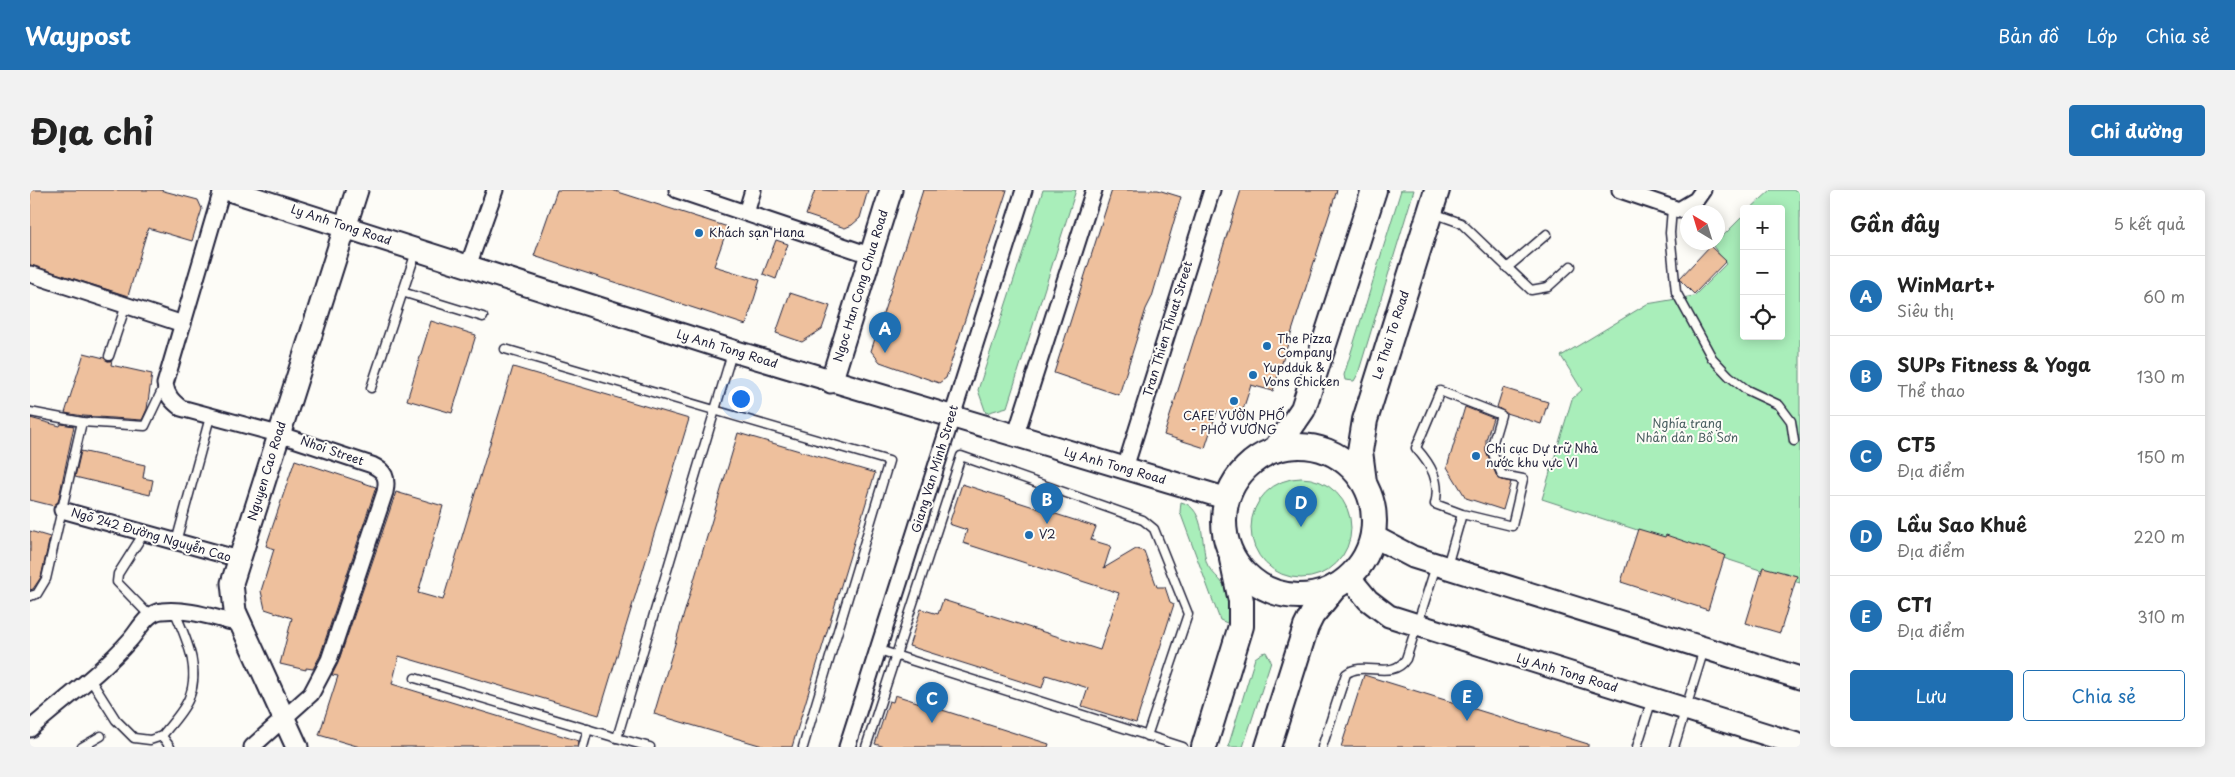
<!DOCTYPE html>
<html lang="vi">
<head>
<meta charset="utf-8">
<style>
	body { margin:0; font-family:"Playpen Sans",sans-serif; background:#f2f2f2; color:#222 }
	.controls { position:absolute; right:15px; top:15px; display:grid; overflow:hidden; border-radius:5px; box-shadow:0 2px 12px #0003 }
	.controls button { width:45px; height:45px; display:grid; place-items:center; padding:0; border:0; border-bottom:1px solid #e0e0e0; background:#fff; color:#222; font:25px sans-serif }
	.compass { position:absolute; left:1650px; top:15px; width:45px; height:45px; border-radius:50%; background:#fff; box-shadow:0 2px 12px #0003; rotate:322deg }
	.you { position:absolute; left:710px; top:208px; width:18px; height:18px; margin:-12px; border:4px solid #fff; border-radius:50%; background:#1a73e8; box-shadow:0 0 0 8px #1a73e833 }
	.badge { display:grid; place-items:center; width:32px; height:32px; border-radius:50%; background:#1f6fb2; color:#fff; font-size:16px; font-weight:700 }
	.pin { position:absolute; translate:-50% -41px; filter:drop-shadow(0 1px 2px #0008) }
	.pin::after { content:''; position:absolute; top:26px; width:18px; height:15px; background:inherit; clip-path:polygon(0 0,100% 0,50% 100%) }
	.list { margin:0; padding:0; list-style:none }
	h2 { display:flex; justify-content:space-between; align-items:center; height:65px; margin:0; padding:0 20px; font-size:21px }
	h2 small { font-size:16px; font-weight:400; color:#767676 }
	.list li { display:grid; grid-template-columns:32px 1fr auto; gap:15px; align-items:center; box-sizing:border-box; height:80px; padding:0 20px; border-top:1px solid #e0e0e0 }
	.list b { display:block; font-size:19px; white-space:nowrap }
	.list p { margin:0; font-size:16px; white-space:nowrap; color:#767676 }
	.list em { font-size:16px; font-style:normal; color:#767676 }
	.actions { display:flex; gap:10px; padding:15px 20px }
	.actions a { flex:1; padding:11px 0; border:1px solid #1f6fb2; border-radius:5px; text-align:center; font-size:18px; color:#1f6fb2 }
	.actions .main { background:#1f6fb2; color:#fff }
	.icon { flex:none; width:28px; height:28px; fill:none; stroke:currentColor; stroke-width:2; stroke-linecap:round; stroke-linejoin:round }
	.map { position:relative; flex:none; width:1770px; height:557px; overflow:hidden; border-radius:5px }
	header { display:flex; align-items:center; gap:30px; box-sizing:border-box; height:70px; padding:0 25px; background:#1f6fb2; color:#fff }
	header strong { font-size:24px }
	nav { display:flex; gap:28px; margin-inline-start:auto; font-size:18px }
	.intro { display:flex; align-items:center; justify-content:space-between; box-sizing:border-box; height:120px; padding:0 30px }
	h1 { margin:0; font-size:35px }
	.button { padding:12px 22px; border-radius:5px; background:#1f6fb2; color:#fff; font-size:18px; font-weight:700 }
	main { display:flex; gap:30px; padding:0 30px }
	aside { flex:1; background:#fff; border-radius:5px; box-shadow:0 2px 12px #0003 }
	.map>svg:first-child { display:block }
	.green { fill:#a9eeba; stroke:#66887a }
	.building { fill:#eec09d; stroke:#22223b }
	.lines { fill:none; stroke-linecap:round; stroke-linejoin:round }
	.lane-casing { stroke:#22223b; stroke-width:11 }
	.street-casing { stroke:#22223b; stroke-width:19 }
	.secondary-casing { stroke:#22223b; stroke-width:25 }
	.primary-casing { stroke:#22223b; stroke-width:28 }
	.lane { stroke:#fdfcf7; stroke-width:8 }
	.street { stroke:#fdfcf7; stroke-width:15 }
	.secondary { stroke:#fdfcf7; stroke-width:21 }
	.primary { stroke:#fdfcf7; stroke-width:24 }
	.poi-dot { fill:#1f6fb2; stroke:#fdfcf7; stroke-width:2 }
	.labels { text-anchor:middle; stroke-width:4; stroke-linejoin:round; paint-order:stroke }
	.street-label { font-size:12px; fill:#22223b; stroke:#fdfcf7 }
	.poi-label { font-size:12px; fill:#22223b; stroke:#fdfcf7; text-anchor:start }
	.park-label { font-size:12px; fill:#4a5f61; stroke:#fdfcf7 }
</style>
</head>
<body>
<header>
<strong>Waypost</strong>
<nav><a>Bản đồ</a><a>Lớp</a><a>Chia sẻ</a></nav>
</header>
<div class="intro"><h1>Địa chỉ</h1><a class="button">Chỉ đường</a></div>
<main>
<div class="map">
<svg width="1770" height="557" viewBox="0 0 1770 557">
	<rect width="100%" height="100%" fill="#fdfcf7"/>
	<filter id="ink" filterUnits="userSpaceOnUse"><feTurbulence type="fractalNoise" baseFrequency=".02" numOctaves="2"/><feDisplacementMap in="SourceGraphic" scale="10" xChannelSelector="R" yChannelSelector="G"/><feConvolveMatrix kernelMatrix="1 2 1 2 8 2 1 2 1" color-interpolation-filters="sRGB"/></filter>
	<g filter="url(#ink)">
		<g class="green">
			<path d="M1013,0H1046L977,217L956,223L948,200Z"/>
			<path d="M1371,0H1384L1328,184L1324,191L1315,190L1314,185Z"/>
			<path d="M1741,0H1770V393L1512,309L1542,209L1552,200L1531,166L1617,114L1664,106L1696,74L1683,56L1714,25V146H1751V19H1720Z"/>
			<circle cx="1271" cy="338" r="50"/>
			<path d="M1151,312C1178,318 1170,361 1178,376C1182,383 1189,388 1193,394C1200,404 1206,424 1197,433L1190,430L1150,322Z"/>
			<path d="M1236,462L1241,471L1213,557H1198L1225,468L1232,463Z"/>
		</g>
		<g class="building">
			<path d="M0,0H130L168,10L172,19L162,51L118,38L98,106L0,75Z"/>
			<path d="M527,0H582L698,37L684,76L730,90L716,135L504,66Z"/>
			<path d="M785,0H838L830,28L822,35L815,38L776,25Z"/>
			<path d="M893,0H977L916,188L909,193L850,172L841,161Z"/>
			<path d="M1082,0H1128L1151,7L1122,107L1116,119L1089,205L1024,183Z"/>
			<path d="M1211,0H1307L1243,201L1221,195L1210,229L1187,221L1175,258L1134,245Z"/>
			<path d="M746,50L758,54L746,89L733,84Z"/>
			<path d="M1680,56L1696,71L1664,104L1651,91L1650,88Z"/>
			<path d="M760,103L800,116L792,139L772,152L746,143Z"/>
			<path d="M401,131L446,145L422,223L377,210Z"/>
			<path d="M54,163L74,168L78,171L82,170L81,175L122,184L117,219L112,230L53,226L35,223Z"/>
			<path d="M483,177L659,229L569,525L369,466L362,494L549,551L548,557H330L289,545L308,486L302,485L308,473L366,302L413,316L388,403L413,410Z"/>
			<path d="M1473,198L1518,212L1511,234L1476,223L1467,217Z"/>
			<path d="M1435,217L1463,228L1456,250V261L1468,289L1481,292L1473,320L1436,308L1417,277Z"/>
			<path d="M0,228L30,236L31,234L44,236L28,312L24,316L0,310Z"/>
			<path d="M708,243L845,283L762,557H736L624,524Z"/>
			<path d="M51,261L115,275L113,288L123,290L120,305L45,287Z"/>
			<path d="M265,270L346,297L290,466L283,479L276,478V480L250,474L262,428L235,419L231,401L244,359L236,356Z"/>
			<path d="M932,294L1066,337L1061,350L1081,356L1074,378L1106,359L1114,361L1127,397H1135L1140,412L1144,414L1106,533L1052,516L1058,498L1016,485L1012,498L879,456L891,419L908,424L913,410L1070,460L1089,403L933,353L937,340L919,334Z"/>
			<path d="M1608,339L1635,347L1636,345L1695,365L1678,420L1591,392Z"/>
			<path d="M0,341L20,347L11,387L3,399L0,400Z"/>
			<path d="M1733,377L1767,386L1750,443L1716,433Z"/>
			<path d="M1334,485L1558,554V557H1311Z"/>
			<path d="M865,505L1019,554L1018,557H855L845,554L859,511L863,512Z"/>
		</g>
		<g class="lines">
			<defs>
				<g id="lane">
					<path d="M1642,19L1640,43L1646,102L1682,168L1699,186L1717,200L1749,215L1761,231L1764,251"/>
					<path d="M1403,23L1431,33L1501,100L1518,97L1541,76"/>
					<path d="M1477,78L1517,44"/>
					<path d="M372,102L453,127"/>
					<path d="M475,159L859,271L773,557"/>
					<path d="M79,166L96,115"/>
					<path d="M341,198L386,62"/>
					<path d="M0,222L52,232L115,236L134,196"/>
					<path d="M114,343L88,384L87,392L120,426"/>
					<path d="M146,352L180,227"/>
					<path d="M1417,376L1432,324L1482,336L1493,289L1472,285L1461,259L1471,225L1410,201L1386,258C1401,275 1411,291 1405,314L1432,324"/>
					<path d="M0,406L7,404L16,389L52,232"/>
					<path d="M849,460L1153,557"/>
					<path d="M385,488L587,548L702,163"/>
					<path d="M60,489L86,530L104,548L120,550L132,546"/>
					<path d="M587,548L620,557"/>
					<path d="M52,557L71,546"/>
					<path d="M140,557L132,546C141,534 154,521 159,508C171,478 156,449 145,422"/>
					<path d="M553,557L558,539"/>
					<path d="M836,557L931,266L1113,330L1124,339L1158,424L1117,546"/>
					<path d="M1292,557L1316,484C1333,470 1362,491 1376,469L1406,376"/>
					<path d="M1607,557L1622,509"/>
					<path d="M1644,557L1674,459"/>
				</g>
				<g id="street">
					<path d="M192,0L135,194C137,206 142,211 151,218L248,244L342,275C355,281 358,288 355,302L299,470L281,504L222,557"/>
					<path d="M647,0L840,65"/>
					<path d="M1590,0L1649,20L1666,10L1673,0"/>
					<path d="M716,23L723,0"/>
					<path d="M438,76L465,0"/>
					<path d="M0,84L153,134"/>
					<path d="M985,247L1064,0"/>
					<path d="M1095,278L1182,0"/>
					<path d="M32,320L209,369"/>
					<path d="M0,539C33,510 70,484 100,450C109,440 117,422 132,421C158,418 187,429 211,434"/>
					<path d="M817,557L994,0"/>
				</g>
				<g id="secondary">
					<path d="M199,0L703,161L1198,309"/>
					<path d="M801,192L861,0"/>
					<path d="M1343,346L1383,367L1770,488"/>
					<path d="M1319,387L1338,410L1359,426L1770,555"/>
					<path d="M267,557L205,421L202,393L327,0"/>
				</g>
				<g id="primary">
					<circle cx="1269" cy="331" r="75"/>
					<path d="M1245,260L1273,219L1344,0"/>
					<path d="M1334,292L1330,261L1335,230L1407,0"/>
					<path d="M1174,557L1211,436V411L1202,369"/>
					<path d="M1238,557L1276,437L1282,425L1305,397"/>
				</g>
			</defs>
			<use href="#lane" class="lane-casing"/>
			<use href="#street" class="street-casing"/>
			<use href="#secondary" class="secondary-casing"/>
			<use href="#primary" class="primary-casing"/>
			<use href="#lane" class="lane"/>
			<use href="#street" class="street"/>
			<use href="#secondary" class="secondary"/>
			<use href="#primary" class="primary"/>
		</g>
	</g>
	<g class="poi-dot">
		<circle cx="669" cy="43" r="5"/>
		<circle cx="1237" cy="156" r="5"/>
		<circle cx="1223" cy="185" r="5"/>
		<circle cx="1204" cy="211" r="5"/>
		<circle cx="1446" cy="266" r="5"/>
		<circle cx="999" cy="345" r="5"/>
	</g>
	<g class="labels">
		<g class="street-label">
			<text transform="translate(311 35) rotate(18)" y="4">Ly Anh Tong Road</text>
			<text transform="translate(831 96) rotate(-73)" y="4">Ngoc Han Cong Chua Road</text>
			<text transform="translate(1138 139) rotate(-73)" y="4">Tran Thien Thuat Street</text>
			<text transform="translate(1361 145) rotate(-72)" y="4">Le Thai To Road</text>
			<text transform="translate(697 159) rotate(17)" y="4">Ly Anh Tong Road</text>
			<text transform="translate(302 261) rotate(19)" y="4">Nhoi Street</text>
			<text transform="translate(1085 276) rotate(16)" y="4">Ly Anh Tong Road</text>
			<text transform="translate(905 279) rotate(-73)" y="4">Giang Van Minh Street</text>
			<text transform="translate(237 281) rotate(-73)" y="4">Nguyen Cao Road</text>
			<text transform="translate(121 345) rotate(16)" y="4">Ngõ 242 Đường Nguyễn Cao</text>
			<text transform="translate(1537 483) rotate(17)" y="4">Ly Anh Tong Road</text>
		</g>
		<g class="poi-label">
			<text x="679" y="47">Khách sạn Hana</text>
			<text x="1247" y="153">The Pizza<tspan x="1247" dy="14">Company</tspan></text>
			<text x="1233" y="182">Yupdduk &amp;<tspan x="1233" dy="14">Vons Chicken</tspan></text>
			<text x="1204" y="230" text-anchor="middle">CAFE VƯỜN PHỐ<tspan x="1204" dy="14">- PHỞ VƯƠNG</tspan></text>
			<text x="1456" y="263">Chi cục Dự trữ Nhà<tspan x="1456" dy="14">nước khu vực VI</tspan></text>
			<text x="1009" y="349">V2</text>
		</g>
		<g class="park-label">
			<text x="1657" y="238">Nghĩa trang<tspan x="1657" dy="14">Nhân dân Bồ Sơn</tspan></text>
		</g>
	</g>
</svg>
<div class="controls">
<button>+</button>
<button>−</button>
<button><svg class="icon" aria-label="locate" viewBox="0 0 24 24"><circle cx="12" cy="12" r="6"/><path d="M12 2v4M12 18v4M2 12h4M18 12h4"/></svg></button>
</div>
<svg class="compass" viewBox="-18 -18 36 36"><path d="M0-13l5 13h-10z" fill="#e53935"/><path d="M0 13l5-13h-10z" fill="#767676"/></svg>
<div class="you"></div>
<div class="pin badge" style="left:855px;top:163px">A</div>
<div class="pin badge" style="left:1017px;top:334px">B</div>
<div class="pin badge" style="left:902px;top:533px">C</div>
<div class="pin badge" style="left:1271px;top:337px">D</div>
<div class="pin badge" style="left:1437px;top:531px">E</div>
</div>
<aside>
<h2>Gần đây<small>5 kết quả</small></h2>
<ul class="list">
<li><span class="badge">A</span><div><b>WinMart+</b><p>Siêu thị</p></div><em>60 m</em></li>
<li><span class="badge">B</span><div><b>SUPs Fitness &amp; Yoga</b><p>Thể thao</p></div><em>130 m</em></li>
<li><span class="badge">C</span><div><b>CT5</b><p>Địa điểm</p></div><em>150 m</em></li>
<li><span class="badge">D</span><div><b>Lầu Sao Khuê</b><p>Địa điểm</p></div><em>220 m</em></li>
<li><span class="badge">E</span><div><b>CT1</b><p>Địa điểm</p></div><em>310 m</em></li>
</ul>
<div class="actions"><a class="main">Lưu</a><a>Chia sẻ</a></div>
</aside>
</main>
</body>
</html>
